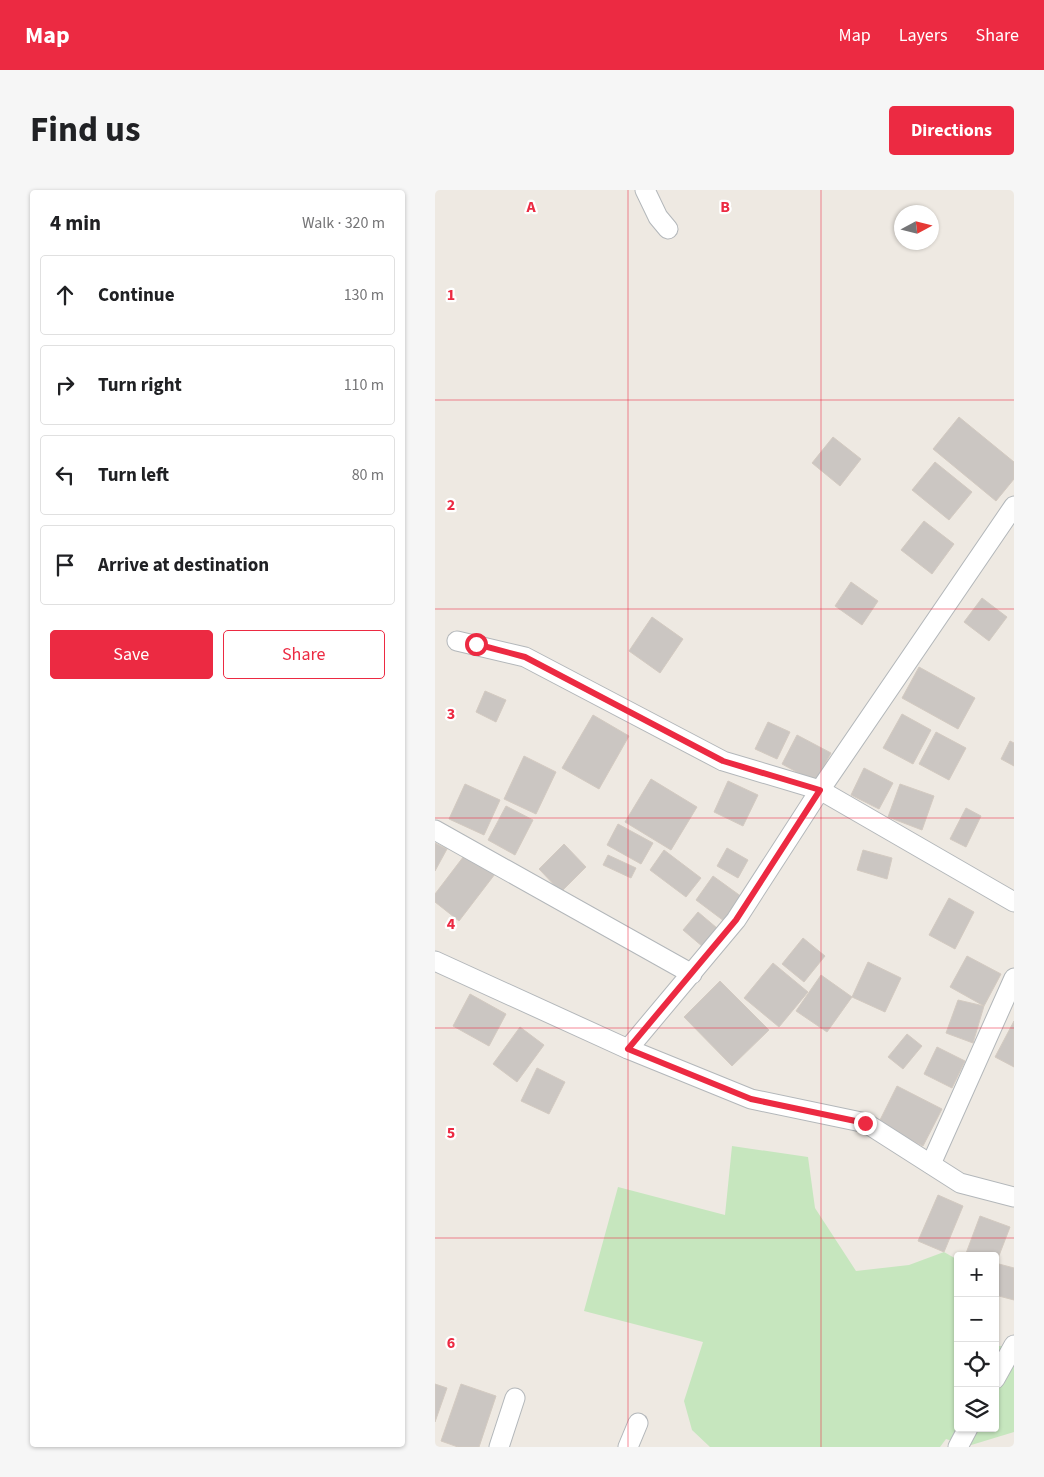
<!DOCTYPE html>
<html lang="en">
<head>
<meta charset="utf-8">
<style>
	body { margin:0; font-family:"Source Sans 3",sans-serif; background:#f6f6f6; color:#202124 }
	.controls { position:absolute; right:15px; bottom:15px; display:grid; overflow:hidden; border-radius:5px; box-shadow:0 1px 4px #0004 }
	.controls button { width:45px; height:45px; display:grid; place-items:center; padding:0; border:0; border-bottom:1px solid #e0e0e0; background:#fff; color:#202124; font:25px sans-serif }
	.compass { position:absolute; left:459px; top:15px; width:45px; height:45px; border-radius:50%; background:#fff; box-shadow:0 1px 4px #0004; rotate:83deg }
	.stop { position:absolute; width:15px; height:15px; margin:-11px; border:4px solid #ec2a42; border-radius:50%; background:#fff }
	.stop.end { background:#ec2a42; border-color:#fff; box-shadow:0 1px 5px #0008 }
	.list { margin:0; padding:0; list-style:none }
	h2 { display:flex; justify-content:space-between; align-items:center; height:65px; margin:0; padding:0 20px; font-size:21px }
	h2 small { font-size:16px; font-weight:400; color:#757577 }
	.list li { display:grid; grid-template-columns:32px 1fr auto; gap:15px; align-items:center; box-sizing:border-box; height:80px; margin:0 10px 10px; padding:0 10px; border:1px solid #e0e0e0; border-radius:5px }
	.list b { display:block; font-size:19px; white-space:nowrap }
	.list em { font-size:16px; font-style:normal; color:#757577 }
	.actions { display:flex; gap:10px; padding:15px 20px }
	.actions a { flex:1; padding:11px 0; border:1px solid #ec2a42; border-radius:5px; text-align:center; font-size:18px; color:#ec2a42 }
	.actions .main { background:#ec2a42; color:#fff }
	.icon { flex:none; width:28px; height:28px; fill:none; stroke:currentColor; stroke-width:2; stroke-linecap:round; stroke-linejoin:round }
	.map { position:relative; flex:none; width:579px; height:1257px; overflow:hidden; border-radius:5px }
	header { display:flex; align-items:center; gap:30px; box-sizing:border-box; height:70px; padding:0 25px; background:#ec2a42; color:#fff }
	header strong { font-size:24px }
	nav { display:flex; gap:28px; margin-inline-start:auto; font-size:18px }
	.intro { display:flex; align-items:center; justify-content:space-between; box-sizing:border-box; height:120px; padding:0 30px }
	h1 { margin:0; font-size:35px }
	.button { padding:12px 22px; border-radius:5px; background:#ec2a42; color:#fff; font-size:18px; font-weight:700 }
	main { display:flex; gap:30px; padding:0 30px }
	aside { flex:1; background:#fff; border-radius:5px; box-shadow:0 1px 4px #0004 }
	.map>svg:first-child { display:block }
	.green { fill:#c6e6be }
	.building { fill:#cbc6c2; stroke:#d3cac1 }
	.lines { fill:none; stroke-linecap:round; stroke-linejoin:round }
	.minor-casing { stroke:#b3b7ba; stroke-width:21 }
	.minor { stroke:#fff; stroke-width:19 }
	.route { stroke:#ec2a42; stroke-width:6 }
	.grid { fill:none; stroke:#ec2a42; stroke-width:1; stroke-opacity:0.55 }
	.grid-label { font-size:16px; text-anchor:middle; font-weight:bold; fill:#ec2a42; stroke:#fff; stroke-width:4.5; stroke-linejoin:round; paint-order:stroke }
</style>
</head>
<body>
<header>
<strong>Map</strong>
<nav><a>Map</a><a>Layers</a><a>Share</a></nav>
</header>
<div class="intro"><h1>Find us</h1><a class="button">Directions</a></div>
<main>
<aside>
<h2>4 min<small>Walk · 320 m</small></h2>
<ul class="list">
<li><svg class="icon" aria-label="ahead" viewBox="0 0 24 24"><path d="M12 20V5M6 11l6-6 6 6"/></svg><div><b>Continue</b></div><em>130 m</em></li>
<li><svg class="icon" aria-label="right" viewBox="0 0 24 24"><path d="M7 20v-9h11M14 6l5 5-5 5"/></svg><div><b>Turn right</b></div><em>110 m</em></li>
<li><svg class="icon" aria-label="left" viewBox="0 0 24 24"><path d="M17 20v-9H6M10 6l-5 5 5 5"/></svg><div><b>Turn left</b></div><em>80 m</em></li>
<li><svg class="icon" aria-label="arrive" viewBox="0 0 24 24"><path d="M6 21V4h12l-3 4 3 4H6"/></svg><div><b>Arrive at destination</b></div></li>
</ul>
<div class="actions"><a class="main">Save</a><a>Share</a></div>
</aside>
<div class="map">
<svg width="579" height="1257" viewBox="0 0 579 1257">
	<rect width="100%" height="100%" fill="#eee9e2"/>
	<path class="green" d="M297,956L373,967L380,1018L421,1081L474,1075L509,1062L523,1070V1238H560V1156H572L579,1145V1242L533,1256L511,1249L505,1257H275L257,1240L249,1211L268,1152L149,1121L183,997L290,1025Z"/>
	<g class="building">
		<path d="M524,227L579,272V289L561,311L498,259Z"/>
		<path d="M398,247L426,269L405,296L377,273Z"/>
		<path d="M500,272L537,302L514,330L477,300Z"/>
		<path d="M489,331L519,354L497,384L466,360Z"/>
		<path d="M416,392L443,411L427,435L400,416Z"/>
		<path d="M547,408L572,427L554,451L529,432Z"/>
		<path d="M217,427L248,449L225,483L194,461Z"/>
		<path d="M484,477L540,508L523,539L467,508Z"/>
		<path d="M50,501L71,510L61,532L41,522Z"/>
		<path d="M467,524L496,540L478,574L448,558Z"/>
		<path d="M158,525L194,546L164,599L127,578Z"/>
		<path d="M333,532L355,542L342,569L320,559Z"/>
		<path d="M501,542L531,558L514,590L484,574Z"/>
		<path d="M362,545L396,563L380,592L347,574Z"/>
		<path d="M575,551L579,553V576L566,569Z"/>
		<path d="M89,566L121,582L101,624L69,609Z"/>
		<path d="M429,578L458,593L444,619L416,605Z"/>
		<path d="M216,589L262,617L236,660L190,632Z"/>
		<path d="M293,591L323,605L308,636L279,622Z"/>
		<path d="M30,594L65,610L49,645L14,629Z"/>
		<path d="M465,594L499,606L487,640L453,627Z"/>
		<path d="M71,616L98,630L80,665L53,650Z"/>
		<path d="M531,618L546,626L531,657L515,649Z"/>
		<path d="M183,634L218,653L206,674L172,655Z"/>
		<path d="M0,653L12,659L0,681Z"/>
		<path d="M129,654L151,677L126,702L104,679Z"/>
		<path d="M292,658L313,670L303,688L282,676Z"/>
		<path d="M229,660L266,688L251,707L215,680Z"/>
		<path d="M428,660L457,668L452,689L422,680Z"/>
		<path d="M32,662L60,684L24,731L0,712V704Z"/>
		<path d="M173,665L201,678L196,688L168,675Z"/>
		<path d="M278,686L307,707L289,731L261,710Z"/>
		<path d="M514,708L539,722L520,759L494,745Z"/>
		<path d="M263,722L289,744L274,762L248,740Z"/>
		<path d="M368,748L390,766L369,792L347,774Z"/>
		<path d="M532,766L566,784L549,816L515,797Z"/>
		<path d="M433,772L466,788L450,822L417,807Z"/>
		<path d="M338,773L373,802L344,837L309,808Z"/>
		<path d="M386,785L417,807L392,842L361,821Z"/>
		<path d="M285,791L334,840L297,876L249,827Z"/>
		<path d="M35,804L71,824L54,856L18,836Z"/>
		<path d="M523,810L549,816L538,853L511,843Z"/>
		<path d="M579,831V877L560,867Z"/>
		<path d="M85,837L109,855L82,892L58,874Z"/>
		<path d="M472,844L487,856L468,879L453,867Z"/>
		<path d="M502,857L530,871L517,898L489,884Z"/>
		<path d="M102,878L130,892L114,924L86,911Z"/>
		<path d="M462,896L507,919L488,956L443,934Z"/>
		<path d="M503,1005L528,1016L509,1062L483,1051Z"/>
		<path d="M545,1026L575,1037L560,1076V1066H530Z"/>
		<path d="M564,1074L579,1078V1110L560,1105Z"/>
		<path d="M0,1194L12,1198L0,1232Z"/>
		<path d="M26,1194L61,1206L44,1257H23L6,1251Z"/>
	</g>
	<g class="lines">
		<defs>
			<g id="minor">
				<path d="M210,0L223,27L233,39"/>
				<path d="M22,451L90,467L288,571L385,600L579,712"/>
				<path d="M0,640L257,784"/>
				<path d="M0,771L193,859L316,909L431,933L525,993L579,1007"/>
				<path d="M193,859L301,730L385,600L579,316"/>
				<path d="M496,974L579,788"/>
				<path d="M560,1189L579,1155"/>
				<path d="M64,1257L80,1208"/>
				<path d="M193,1257L203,1233"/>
				<path d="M523,1257L533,1238"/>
			</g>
		</defs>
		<use href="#minor" class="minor-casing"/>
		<use href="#minor" class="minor"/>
	</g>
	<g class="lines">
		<path class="route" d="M41,454L90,467L288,571L385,600L301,730L193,859L316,909L430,933"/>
	</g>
	<path class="grid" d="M193,0V1257M386,0V1257M0,210H579M0,419H579M0,628H579M0,838H579M0,1048H579"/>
	<g class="grid-label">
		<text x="96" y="22">A</text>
		<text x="290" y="22">B</text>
		<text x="16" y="110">1</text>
		<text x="16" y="320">2</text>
		<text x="16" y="529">3</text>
		<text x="16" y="739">4</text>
		<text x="16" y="948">5</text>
		<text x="16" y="1158">6</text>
	</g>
</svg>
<div class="controls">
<button>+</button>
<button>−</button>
<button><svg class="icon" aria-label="locate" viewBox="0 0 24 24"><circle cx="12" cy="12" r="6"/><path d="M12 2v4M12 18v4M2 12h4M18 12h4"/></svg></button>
<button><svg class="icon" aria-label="layers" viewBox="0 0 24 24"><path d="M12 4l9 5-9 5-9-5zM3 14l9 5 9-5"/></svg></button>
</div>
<svg class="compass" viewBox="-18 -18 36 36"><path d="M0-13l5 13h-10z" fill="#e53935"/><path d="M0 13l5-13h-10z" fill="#757577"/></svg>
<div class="stop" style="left:41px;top:454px"></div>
<div class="stop end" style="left:430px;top:933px"></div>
</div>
</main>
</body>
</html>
